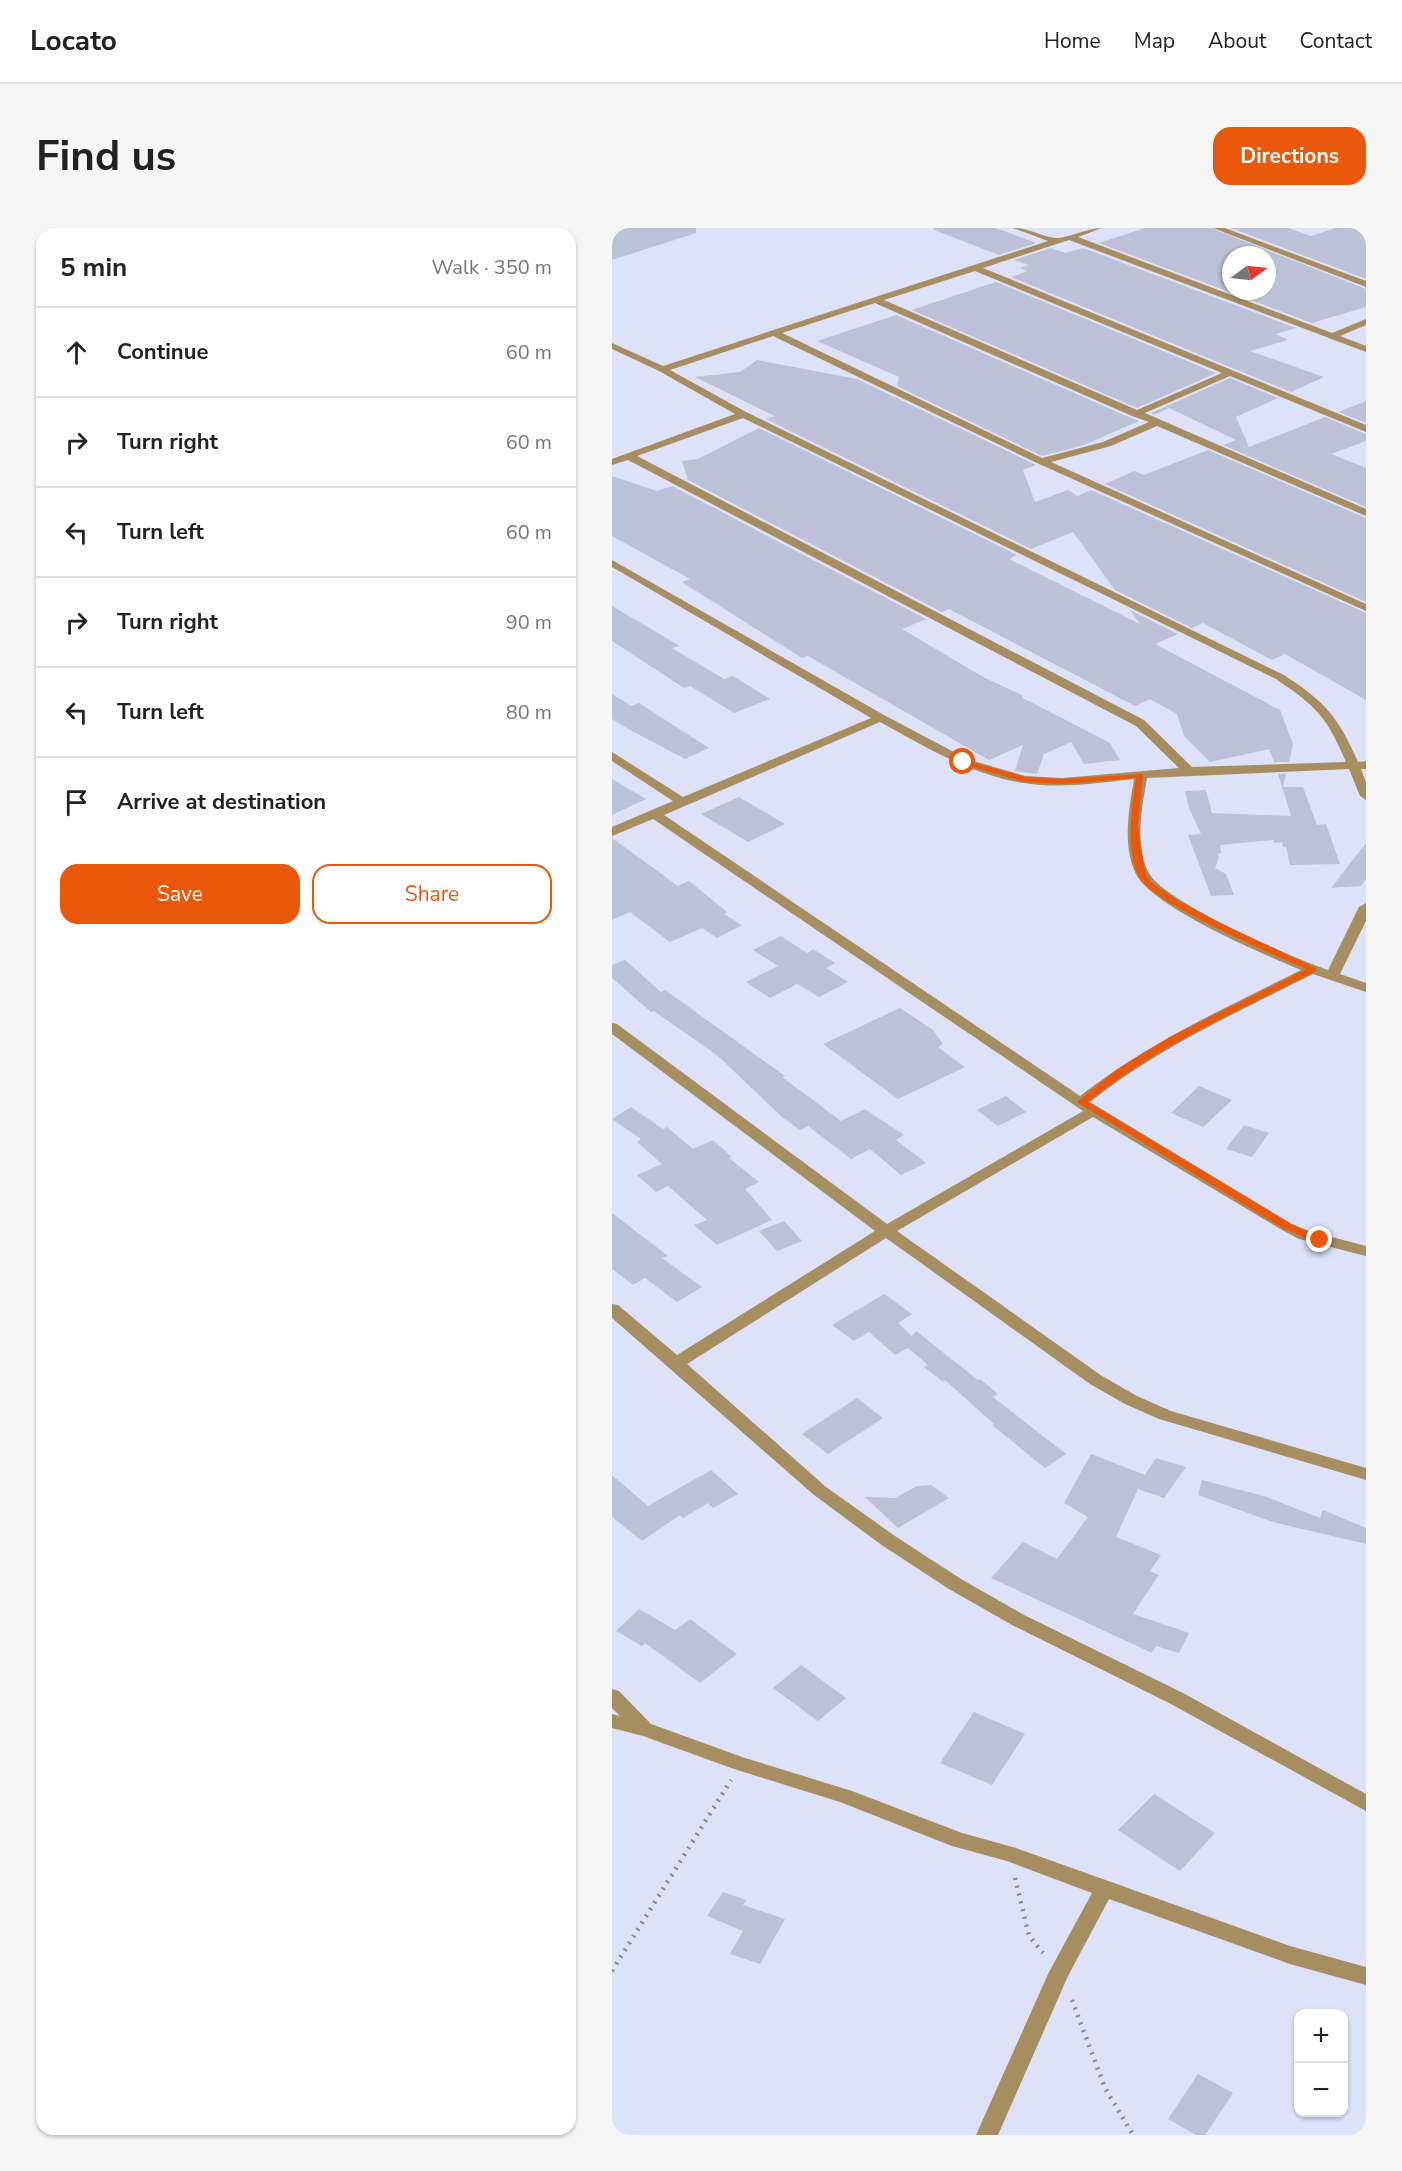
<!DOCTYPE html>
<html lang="en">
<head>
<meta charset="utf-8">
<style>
	body { margin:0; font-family:"Nunito Sans",sans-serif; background:#f6f6f6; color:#222 }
	.controls { position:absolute; right:18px; bottom:18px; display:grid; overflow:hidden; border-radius:12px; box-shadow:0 2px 4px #0004 }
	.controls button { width:54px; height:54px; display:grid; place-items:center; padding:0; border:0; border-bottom:2px solid #e0e0e0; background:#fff; color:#222; font:30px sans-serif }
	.compass { position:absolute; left:610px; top:18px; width:54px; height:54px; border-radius:50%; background:#fff; box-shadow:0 2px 4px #0004; rotate:75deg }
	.stop { position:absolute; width:18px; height:18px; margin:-14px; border:4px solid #ea580c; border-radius:50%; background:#fff }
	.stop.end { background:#ea580c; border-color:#fff; box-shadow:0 2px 6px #0008 }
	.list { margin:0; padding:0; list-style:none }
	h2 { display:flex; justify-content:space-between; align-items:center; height:78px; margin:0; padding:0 24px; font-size:26px }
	h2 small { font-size:20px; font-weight:400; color:#767676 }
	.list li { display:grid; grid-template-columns:39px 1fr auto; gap:18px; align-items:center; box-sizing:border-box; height:90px; padding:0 24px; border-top:2px solid #e0e0e0 }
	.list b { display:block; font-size:22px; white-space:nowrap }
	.list em { font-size:20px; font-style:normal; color:#767676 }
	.actions { display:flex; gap:12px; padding:18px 24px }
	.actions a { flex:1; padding:14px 0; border:2px solid #ea580c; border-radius:18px; text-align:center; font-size:21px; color:#ea580c }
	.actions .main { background:#ea580c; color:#fff }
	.icon { flex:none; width:33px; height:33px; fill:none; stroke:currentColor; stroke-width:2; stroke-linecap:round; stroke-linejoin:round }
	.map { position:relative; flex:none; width:754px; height:1907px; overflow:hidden; border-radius:18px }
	header { display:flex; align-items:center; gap:36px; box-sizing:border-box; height:84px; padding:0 30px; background:#fff; border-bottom:2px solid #e0e0e0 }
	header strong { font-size:28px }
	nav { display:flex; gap:33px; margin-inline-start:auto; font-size:21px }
	.intro { display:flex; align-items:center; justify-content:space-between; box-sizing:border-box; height:144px; padding:0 36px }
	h1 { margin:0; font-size:42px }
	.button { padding:15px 27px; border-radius:18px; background:#ea580c; color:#fff; font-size:21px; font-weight:700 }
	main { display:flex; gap:36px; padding:0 36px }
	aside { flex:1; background:#fff; border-radius:18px; box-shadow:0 2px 4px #0004 }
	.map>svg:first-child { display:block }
	.building { fill:#bcc1d7; fill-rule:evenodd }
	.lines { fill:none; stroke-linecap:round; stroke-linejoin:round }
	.path { stroke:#858999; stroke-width:4.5; stroke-dasharray:2 6; stroke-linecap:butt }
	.minor { fill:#a68e60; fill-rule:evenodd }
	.route { fill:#ea580c }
</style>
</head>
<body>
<header>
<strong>Locato</strong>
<nav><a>Home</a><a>Map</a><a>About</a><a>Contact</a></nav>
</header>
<div class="intro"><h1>Find us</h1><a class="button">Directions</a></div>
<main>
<aside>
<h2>5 min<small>Walk · 350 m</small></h2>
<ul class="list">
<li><svg class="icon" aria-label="ahead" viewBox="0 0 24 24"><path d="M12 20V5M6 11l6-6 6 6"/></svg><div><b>Continue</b></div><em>60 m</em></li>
<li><svg class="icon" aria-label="right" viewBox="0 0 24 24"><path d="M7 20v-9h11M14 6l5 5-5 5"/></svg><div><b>Turn right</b></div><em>60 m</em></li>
<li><svg class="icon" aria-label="left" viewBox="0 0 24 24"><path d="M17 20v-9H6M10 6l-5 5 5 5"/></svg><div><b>Turn left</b></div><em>60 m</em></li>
<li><svg class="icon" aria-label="right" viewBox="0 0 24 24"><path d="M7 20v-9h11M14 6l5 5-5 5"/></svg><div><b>Turn right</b></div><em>90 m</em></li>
<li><svg class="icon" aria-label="left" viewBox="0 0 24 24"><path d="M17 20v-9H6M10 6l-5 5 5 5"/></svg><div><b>Turn left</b></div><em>80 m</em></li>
<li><svg class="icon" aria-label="arrive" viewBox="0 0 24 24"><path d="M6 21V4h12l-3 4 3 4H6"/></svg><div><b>Arrive at destination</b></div></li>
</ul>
<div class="actions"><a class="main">Save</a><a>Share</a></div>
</aside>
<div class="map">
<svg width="754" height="1907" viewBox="0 0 754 1907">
	<rect width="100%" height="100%" fill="#dde2f9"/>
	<g class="building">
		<path d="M0,0H84V5L0,32Z"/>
		<path d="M322,0H384L424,15L387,27L322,2Z"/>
		<path d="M533,0H599L754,61V79L700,95L487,15ZM619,27H655V63H619Z"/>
		<path d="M619,0H676L699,8L724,0H754V51Z"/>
		<path d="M439,20L453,25L471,20L684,100L664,106L676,112L638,123L712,149L679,164L399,49L416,43L408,40L417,37L402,32Z"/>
		<path d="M384,54L604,145L525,180L300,82Z"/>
		<path d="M284,87L519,190L527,193L472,217L430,228L285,158L287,149L205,113Z"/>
		<path d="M145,132L245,151L424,237L411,242L423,274L456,262L466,268L479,262L754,385V472L673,426L660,432L591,395L580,400L503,362L461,304L419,321L154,191L163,188L83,149L128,144Z"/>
		<path d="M618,150L666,170L624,189L637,219L713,189L754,206V213L719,226L754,240V279L611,217L624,212L557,180L542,187L539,185Z"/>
		<path d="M754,173V195L727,184Z"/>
		<path d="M147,200L405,327L397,331L528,396L518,382L566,406L543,416L668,482L681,516L677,534H662L657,521L598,534L572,508L565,486L538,471L523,478L337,381L330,384L76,252L70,233L86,231Z"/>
		<path d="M596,222L754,290V374L493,256L522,243L532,247Z"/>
		<path d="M0,248L45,263L60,258L314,391L290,401L371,449L412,468L409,469L498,515L508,532L472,536L459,514L432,526L425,546L403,543L411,517L377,532L196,428L190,430L70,354L78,351L0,308Z"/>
		<path d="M0,378L68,418L60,420L112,451L121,448L158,471L122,485L78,458L72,460L0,413Z"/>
		<path d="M0,466L19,478L27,475L97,520L73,531L20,503L0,491Z"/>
		<path d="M666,546H674L671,559H691L705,597L714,596L728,636L678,637L674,619H671L670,614L662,615L661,612L608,617L609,625L606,626L607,629L603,640L614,646L622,667L599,668L576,607L589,606L577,580L573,563L594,562L600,585L679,588Z"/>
		<path d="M0,551L34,571L0,587Z"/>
		<path d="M127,569L173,596L136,614L89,586Z"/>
		<path d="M0,610L66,658L77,653L115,684L112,686L130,697L105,710L90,700L58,714L18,684L0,692Z"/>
		<path d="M754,615V651L749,658L719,660Z"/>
		<path d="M169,708L195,725L201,721L223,735L214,740L236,754L207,769L185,756L158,770L134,754L166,738L141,722Z"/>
		<path d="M13,732L49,764L53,762L173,848L170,849L229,893L253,881L292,907L284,912L314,935L289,947L258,921L239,931L196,898L188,902L170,889L106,828L42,783L39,784L0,750V737Z"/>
		<path d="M288,780L321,802L331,816L326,819L353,839L286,871L211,816Z"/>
		<path d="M587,858L620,872L591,899L559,885Z"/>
		<path d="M394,868L414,884L386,898L365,882Z"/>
		<path d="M19,879L51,901L55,899L81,921L101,912L120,929L117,930L147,954L133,961L160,992L105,1017L82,997L95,992L56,958L44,964L25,947L50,936L25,914L29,911L0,891Z"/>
		<path d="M632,897L657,905L640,929L614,921Z"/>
		<path d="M0,985L56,1028L50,1030L90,1059L65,1074L33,1050L21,1057L0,1041Z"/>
		<path d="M172,993L190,1013L165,1023L147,1003Z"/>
		<path d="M272,1066L300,1086L286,1095L300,1108L304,1103L366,1152L368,1151L386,1166L381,1169L454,1226L433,1240L380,1197L382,1196L333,1152L331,1154L312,1139L316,1137L296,1120L283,1127L257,1104L242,1113L220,1097Z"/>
		<path d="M245,1170L271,1190L216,1226L190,1206Z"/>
		<path d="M479,1226L533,1247L531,1250L544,1230L574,1239L552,1270L526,1261L504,1309L549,1327L538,1343L547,1347L521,1386L577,1405L567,1425L544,1418L540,1425L379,1350L411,1314L445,1331L476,1289L452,1275Z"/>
		<path d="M99,1242L126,1266L101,1280L96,1275L71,1290L68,1287L30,1313L0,1289V1247L36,1278Z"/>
		<path d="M590,1252L652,1268L708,1290L711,1282L754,1300V1316L661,1294L586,1267Z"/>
		<path d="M319,1257L337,1270L286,1300L253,1269L283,1270L305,1258Z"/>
		<path d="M27,1381L63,1402L78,1391L125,1426L88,1455L33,1415L30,1418L4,1403Z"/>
		<path d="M189,1437L234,1470L206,1493L161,1460Z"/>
		<path d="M362,1484L413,1506L380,1557L328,1535Z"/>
		<path d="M542,1566L603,1605L568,1643L506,1602Z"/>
		<path d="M111,1664L134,1672L131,1677L173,1691L148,1736L118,1726L131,1703L95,1688Z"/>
		<path d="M586,1846L621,1865L593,1907H584L556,1891Z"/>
	</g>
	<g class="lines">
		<g class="path">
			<path d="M403,1650L417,1708L431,1725"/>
			<path d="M0,1743L119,1552"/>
			<path d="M460,1772L493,1860L521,1907"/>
		</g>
		<g class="minor">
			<path d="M401,0C416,0 428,8 443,10C454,11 475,0 490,0L466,9L720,105L754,91V97L728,108L754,118V124L457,12L371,40L754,197V204L618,148L533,185L754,281V288L545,198L499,218L439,234L754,376V383L425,235L161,108L58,142L134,184L672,447C713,474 726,488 746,534L754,533V541H749L754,554V572L748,568L737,541L535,550C530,579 522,618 537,645C552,674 683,731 716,742L747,679L754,675V693L728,746L754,755V764L701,746C624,785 546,820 478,874L680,996L697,1003L754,1018V1028L687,1011L670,1002L481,889L285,1003L490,1148L525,1168L559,1183L754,1240V1252L547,1191L513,1176L478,1156L274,1010L75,1136L214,1259L283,1308L349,1351L412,1387L571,1465L754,1566V1583L557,1475L400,1397L337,1361L271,1318L202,1267L0,1090V1076L6,1077L65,1127L263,1003L0,806V795L5,796L275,996L471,883L41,591L0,608V599L61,573L0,533V524L71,569L259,490L0,339V332L272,487L355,531L413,548L450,550L567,540L524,498L16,232L0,237V231L123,186L47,143L0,121V115L51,138L436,13ZM363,43L610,145L525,182L272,72ZM263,75L520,188L537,194L491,214L430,230L170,105ZM131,190L664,451C704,478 715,489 734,534L580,539L532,492L25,228ZM268,494C314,519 359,547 412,555C448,561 486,555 522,551C517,581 510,618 524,646C540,679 653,727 689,742C613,780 536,815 468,868L52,587Z"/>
			<path d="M601,0H613L754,53V59Z"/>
			<path d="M0,1461L7,1463L39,1496L133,1530L240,1563L350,1605L404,1620L678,1718L754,1739V1757L678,1736L497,1671L456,1748L386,1907H364L437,1744L480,1665L395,1633L340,1618L228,1574L122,1541L31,1508L0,1500V1486L8,1488L0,1480Z"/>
		</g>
	</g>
	<path class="route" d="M351,532L414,549L450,551L531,546L526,597L532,638L535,648L541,656L565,672L606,694L704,740V743C625,783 545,818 476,874L679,996L711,1010V1014H704L672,1001L465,874L504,842L556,810L694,741C661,726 542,676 527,649C513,622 520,578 524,550L450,556L413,554L349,536L347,534Z"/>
</svg>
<div class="controls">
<button>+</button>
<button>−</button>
</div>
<svg class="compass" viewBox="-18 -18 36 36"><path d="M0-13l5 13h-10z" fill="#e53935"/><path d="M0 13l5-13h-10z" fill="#767676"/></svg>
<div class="stop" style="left:351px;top:534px"></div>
<div class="stop end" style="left:708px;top:1012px"></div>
</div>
</main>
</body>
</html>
